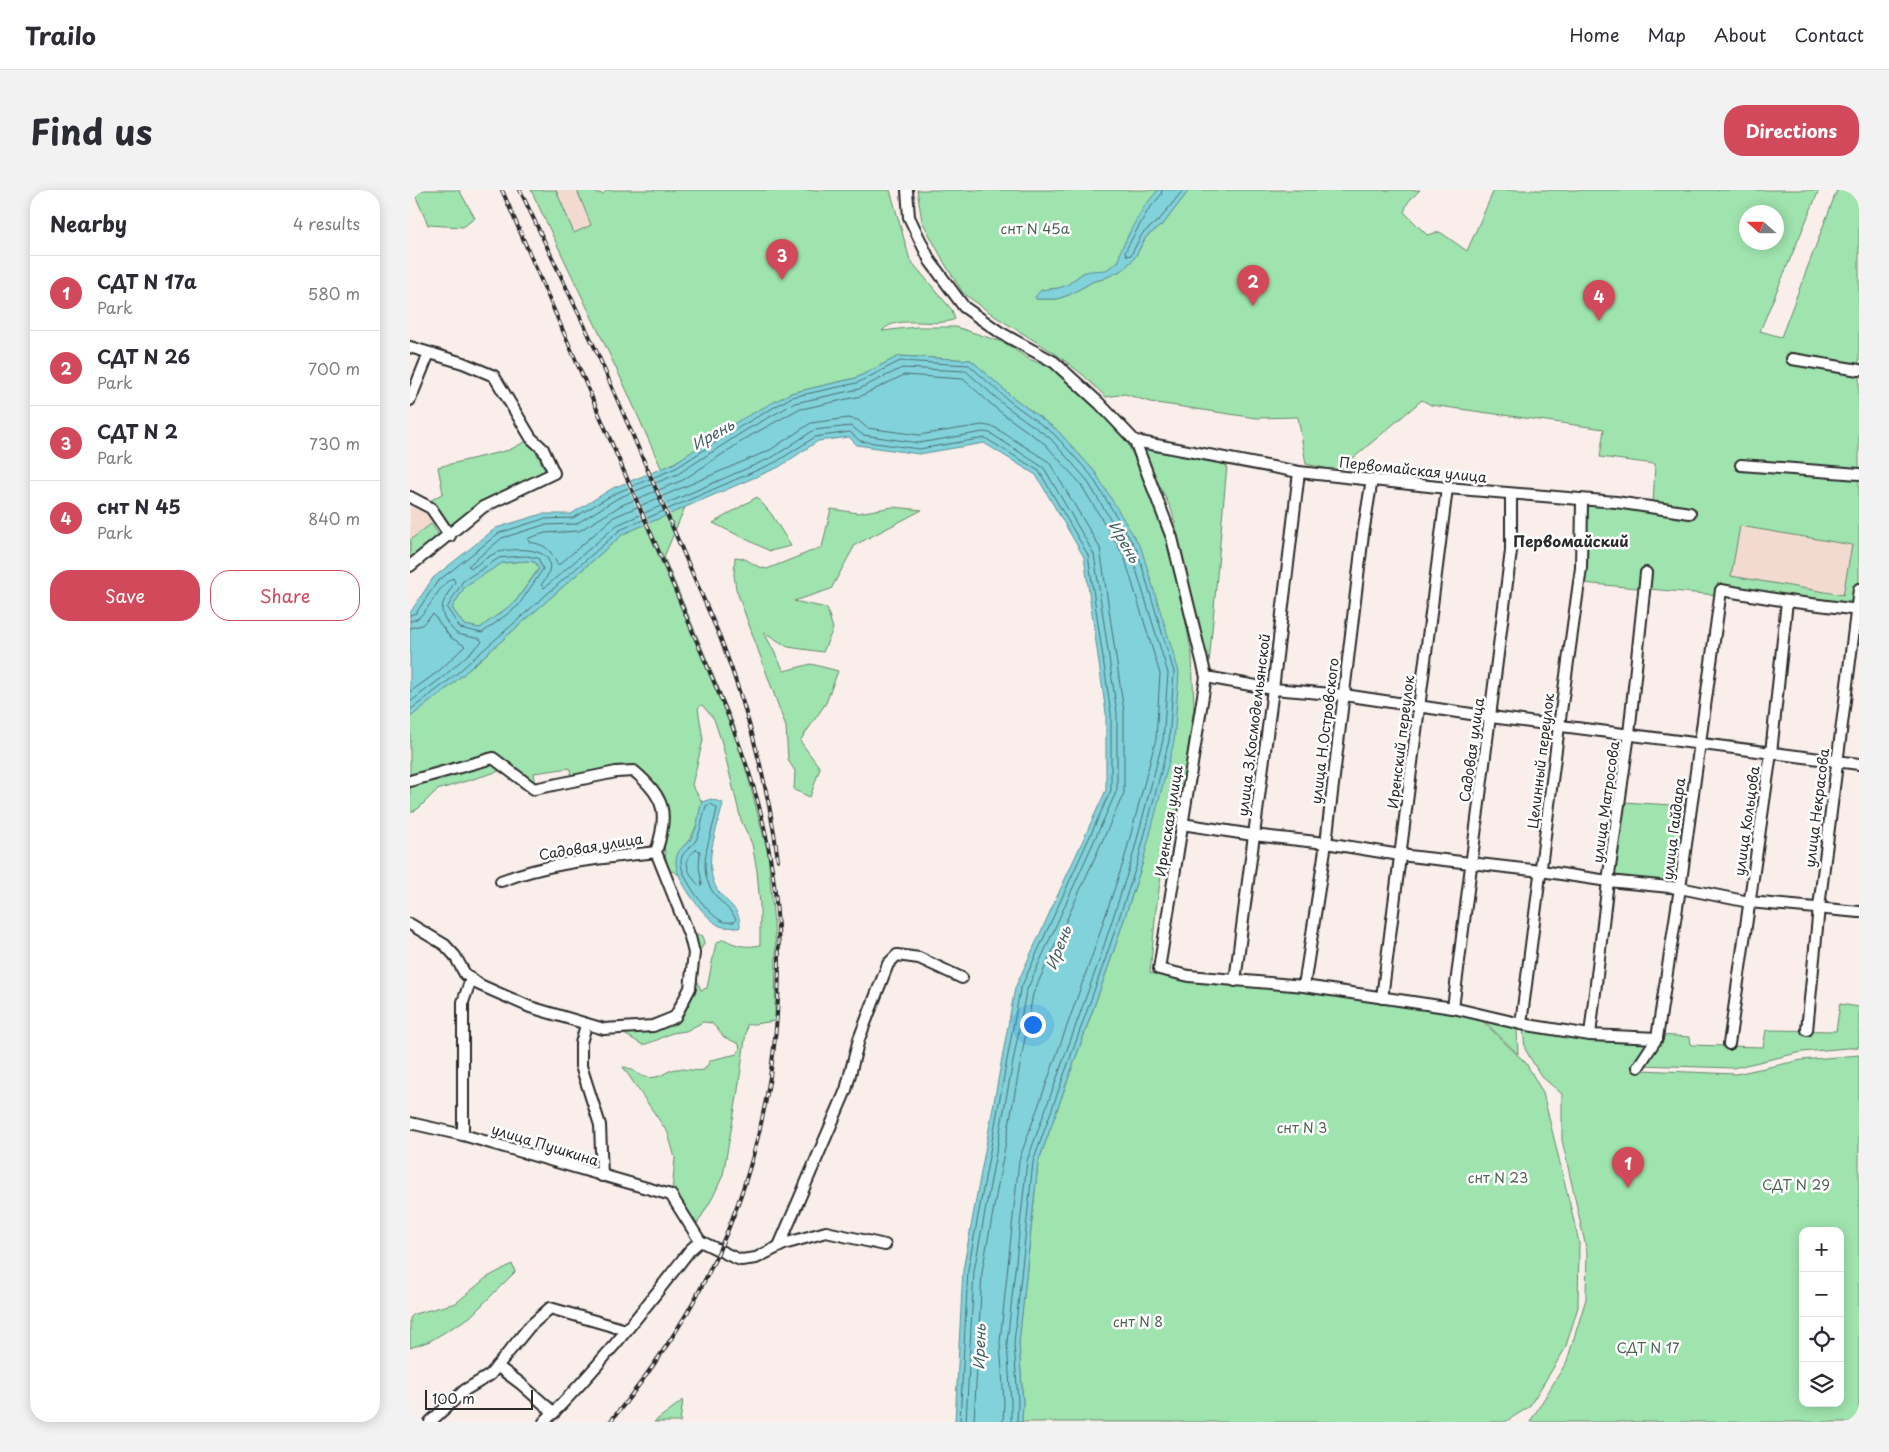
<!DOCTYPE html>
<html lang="en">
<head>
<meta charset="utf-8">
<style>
	body { margin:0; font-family:"Playpen Sans",sans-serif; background:#f2f2f3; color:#2b2b33 }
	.controls { position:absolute; right:15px; bottom:15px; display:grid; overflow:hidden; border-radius:10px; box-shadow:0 2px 12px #0003 }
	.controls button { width:45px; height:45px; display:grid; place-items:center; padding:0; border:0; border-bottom:1px solid #e1e1e2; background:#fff; color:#2b2b33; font:25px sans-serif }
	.compass { position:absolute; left:1329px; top:15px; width:45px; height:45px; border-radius:50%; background:#fff; box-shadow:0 2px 12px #0003; rotate:291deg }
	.scale { position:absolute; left:15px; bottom:12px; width:108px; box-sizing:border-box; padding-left:5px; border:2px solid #2b2b2b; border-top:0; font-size:14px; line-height:18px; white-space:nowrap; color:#2b2b2b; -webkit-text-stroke:4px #fff; paint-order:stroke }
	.you { position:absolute; left:622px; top:834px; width:18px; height:18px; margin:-12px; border:4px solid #fff; border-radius:50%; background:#1a73e8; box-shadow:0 0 0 8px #1a73e833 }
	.badge { display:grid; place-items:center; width:32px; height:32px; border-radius:50%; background:#d1495b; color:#fff; font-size:16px; font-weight:700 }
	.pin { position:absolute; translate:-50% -41px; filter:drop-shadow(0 1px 2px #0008) }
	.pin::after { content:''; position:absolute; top:26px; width:18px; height:15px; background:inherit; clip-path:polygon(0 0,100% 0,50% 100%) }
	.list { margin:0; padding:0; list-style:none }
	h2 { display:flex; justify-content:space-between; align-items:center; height:65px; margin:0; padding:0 20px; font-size:21px }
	h2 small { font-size:16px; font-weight:400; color:#7c7c81 }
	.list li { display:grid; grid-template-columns:32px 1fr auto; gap:15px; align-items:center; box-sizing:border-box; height:75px; padding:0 20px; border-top:1px solid #e1e1e2 }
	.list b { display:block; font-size:19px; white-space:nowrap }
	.list p { margin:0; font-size:16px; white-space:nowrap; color:#7c7c81 }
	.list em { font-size:16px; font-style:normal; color:#7c7c81 }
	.actions { display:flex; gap:10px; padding:15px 20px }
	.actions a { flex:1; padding:11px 0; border:1px solid #d1495b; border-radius:20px; text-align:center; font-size:18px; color:#d1495b }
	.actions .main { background:#d1495b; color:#fff }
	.icon { flex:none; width:28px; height:28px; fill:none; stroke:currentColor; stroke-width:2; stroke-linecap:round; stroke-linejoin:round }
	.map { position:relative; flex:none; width:1449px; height:1232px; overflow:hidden; border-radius:20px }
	header { display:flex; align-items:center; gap:30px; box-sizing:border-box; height:70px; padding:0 25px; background:#fff; border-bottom:1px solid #e1e1e2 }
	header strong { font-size:24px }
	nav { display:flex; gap:28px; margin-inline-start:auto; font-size:18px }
	.intro { display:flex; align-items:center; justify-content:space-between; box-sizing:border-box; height:120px; padding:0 30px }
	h1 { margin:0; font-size:35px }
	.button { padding:12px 22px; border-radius:20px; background:#d1495b; color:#fff; font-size:18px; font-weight:700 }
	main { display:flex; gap:30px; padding:0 30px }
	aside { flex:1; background:#fff; border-radius:20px; box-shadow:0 2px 12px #0003 }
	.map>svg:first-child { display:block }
	.built { fill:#f2dad1 }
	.green { fill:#9fe3ae; stroke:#65876c; fill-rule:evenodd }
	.water { fill:#81d2db; stroke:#5f8f95; fill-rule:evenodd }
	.pier { fill:#f9eeea }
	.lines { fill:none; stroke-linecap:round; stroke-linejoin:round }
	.shore { stroke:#4d6e71; stroke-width:1 }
	.minor-casing { stroke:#2b2b2b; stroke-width:14 }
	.minor { stroke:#fff; stroke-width:10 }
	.rail-casing { stroke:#2b2b2b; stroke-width:4 }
	.rail { stroke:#fff; stroke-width:2; stroke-dasharray:5.5; stroke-linecap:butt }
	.labels { text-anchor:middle; stroke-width:5; stroke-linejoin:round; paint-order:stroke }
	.park-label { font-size:14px; fill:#4e6252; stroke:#fff }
	.street-label { font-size:14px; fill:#2b2b2b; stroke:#fff }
	.water-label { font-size:15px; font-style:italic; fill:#455d60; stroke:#fff }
	.neighbourhood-label { font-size:15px; font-weight:bold; fill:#2b2b2b; stroke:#fff }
</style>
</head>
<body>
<header>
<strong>Trailo</strong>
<nav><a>Home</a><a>Map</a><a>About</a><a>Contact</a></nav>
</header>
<div class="intro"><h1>Find us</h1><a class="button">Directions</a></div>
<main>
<aside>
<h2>Nearby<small>4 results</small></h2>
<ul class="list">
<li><span class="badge">1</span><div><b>СДТ N 17а</b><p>Park</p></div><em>580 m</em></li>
<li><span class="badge">2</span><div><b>СДТ N 26</b><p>Park</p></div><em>700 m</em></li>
<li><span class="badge">3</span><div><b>СДТ N 2</b><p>Park</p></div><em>730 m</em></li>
<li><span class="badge">4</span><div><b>снт N 45</b><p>Park</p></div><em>840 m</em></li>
</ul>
<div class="actions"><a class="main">Save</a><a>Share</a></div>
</aside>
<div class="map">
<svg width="1449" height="1232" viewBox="0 0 1449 1232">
	<rect width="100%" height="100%" fill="#f9eeea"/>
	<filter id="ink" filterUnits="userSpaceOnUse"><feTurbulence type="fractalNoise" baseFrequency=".02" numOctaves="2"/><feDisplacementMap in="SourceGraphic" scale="10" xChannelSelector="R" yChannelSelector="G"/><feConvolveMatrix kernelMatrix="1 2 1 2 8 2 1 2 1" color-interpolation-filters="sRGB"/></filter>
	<g filter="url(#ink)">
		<g class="built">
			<path d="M146,0H167L181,36L164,43Z"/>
			<path d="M0,312L19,325L21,334L0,350Z"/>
			<path d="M1330,336L1442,355L1434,405L1321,386Z"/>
		</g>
		<g class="green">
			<path d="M3,0H49L65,28L53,37L18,35Z"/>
			<path d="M121,0H146L164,43L181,35L167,0H185L183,2L193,4L197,0H480L500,70L542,120L545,129C525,139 488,123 472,141L506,137H546L595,153L619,169L647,180L662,196L682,210L717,252L738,298L761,355L782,465L784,517L773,593L755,660L746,720L740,783L895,799L973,811L1071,830L1116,873L1133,903L1169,1052L1168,1117L1155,1159L1119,1217L1095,1232H612L613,1212L609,1153L628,973L700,772L732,675L685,282L647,240L601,206L561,170L489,166L446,188L381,203L252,280L216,199Z"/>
			<path d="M507,0H748C732,23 715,43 709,71L696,81L673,83L657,95L649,98L637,99L626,109H647L659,105L684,91L693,89L714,79L725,67L736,47L754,33L779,0H1010L998,12L994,22L1017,45L1030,42L1057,61L1084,0H1409L1350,141L1371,147L1427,0H1449V405L1447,417L1377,408L1307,405L1171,393L1174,313L1243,314L1245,274L1190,267L1194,239L1021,215L1012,210L928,281L896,274L888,227L846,228L740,212L715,204L696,207L673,185L646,164L586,127L553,103L535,74L512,31ZM1336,22H1366V52H1336ZM1330,336L1442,355L1433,405L1321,386Z"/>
			<path d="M117,251L125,260L136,282L42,337L37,335L17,313L33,303L28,277L99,260Z"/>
			<path d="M730,255L817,275L798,485L792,448L762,321Z"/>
			<path d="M347,307L362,325L381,356L360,361L303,333Z"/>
			<path d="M275,317L254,367L325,537L358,663L366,759L365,831L337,835L327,907L313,985L303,1007L287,1034L272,1013L262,1003L265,968L258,943L213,877C222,877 227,885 235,887C251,890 256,880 266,879C275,878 284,882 294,880L301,870L327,864L330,859L329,854L314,847L302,833L293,832L276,841L262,843L247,850L233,855L209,841L265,830L280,804L287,783V790L291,800L297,798L306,753L314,749C326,756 336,758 350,755V715L347,681L342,654L331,630L312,553L304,529L292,515L288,518L293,550L282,595L292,612C289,621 289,630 285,639C276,661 262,656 269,685L263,681L258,683L253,648L256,626L225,579L162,592L160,578L124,583L126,596L104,577L84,565L0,591V527L40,496L213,344Z"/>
			<path d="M483,317L512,320L445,355L421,399L384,411L417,418L423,439L413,462L378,457L354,442L374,481L401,474L428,481L416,513L390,551L410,578L400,607L384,600L385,581L378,570L376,537L326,399L324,385L325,367C341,368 342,377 357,379L412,357L421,319L448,323Z"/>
			<path d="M21,334L28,343L27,349L0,371V350Z"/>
			<path d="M116,371L125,372L129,378L105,412L70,438L54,435L42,418L55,396L92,373Z"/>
			<path d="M83,570L96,579L27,600L9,618L0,623V597Z"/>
			<path d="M1213,612L1279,616L1268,696L1201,689Z"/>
			<path d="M281,742L293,746L294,754L289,762Z"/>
			<path d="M1430,814L1449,817V857L1392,862L1323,878L1231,875L1250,845L1280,847L1281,855L1353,857L1356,840L1426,841Z"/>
			<path d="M1074,831L1107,837L1108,864Z"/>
			<path d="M1113,837L1241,851L1230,880L1326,884L1392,870L1449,865V1232H1120L1157,1171L1176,1109L1177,1062L1152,950V904L1131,886L1115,859ZM1393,1041H1430V1213H1393Z"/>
			<path d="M102,1074L105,1082L60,1127L20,1151L0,1158V1128L4,1124L46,1113L76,1088Z"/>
			<path d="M273,1210L270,1232H244Z"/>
		</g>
		<g class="water">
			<path d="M748,0H779L754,33L736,47L725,67L714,79L693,89L684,91L659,105L647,109H626L625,107L631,100L649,98L657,95L673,83L680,81L696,80L709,71L710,62L724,34L734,17Z"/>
			<path d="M489,166L561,170L601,206L647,240L685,282L731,358L769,482L764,552L732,675L700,772L628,973L609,1153L613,1212L612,1232H545L553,1080L605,798L696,600V523L674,367L626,285L574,253L509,264L447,255L439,247L408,251L369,277L213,344L40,496L0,527V423L23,388L86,338L132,324H161L203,298L263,274L330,230L381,203L446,188ZM116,371L125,372L129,379L105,412L70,438L54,435L42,418L55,396L92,373Z"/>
			<path d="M301,609L313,613C308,638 294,667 304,693C311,712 331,715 330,737L329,738C323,737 315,738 310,736C294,728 264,688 266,670C268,657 275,657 281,649C288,638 288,624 292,612Z"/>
		</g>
		<g class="pier">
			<path d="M241,281L261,326L257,328L237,283Z"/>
			<path d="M220,289L240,335L235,337L215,291Z"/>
		</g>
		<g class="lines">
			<g class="shore">
				<path d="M752,0L751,5L738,20L718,56L715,62L717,66L721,65L732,44L750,29L773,0"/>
				<path d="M116,366L128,368L133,379L108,416L72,443L50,438L37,418L53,391L89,368Z"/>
				<path d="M0,425L6,423L27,392L89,343L133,329L163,328L206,303L266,278L333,235L382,207L447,193L490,171L559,175L598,210L644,244L681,285L727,360L764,482L759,551L727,674L695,770L623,972L604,1153L608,1212L607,1232"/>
				<path d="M0,431C18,430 25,396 43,388L45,392C30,416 25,421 47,444L70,449L72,452L33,487L0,512"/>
				<path d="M0,438L12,435L23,424L40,447L55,456L29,481L0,502"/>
				<path d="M0,520L37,492L210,340L366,272L405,247L440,242L450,251L509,259L575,248L629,281L678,365L701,523V600L610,800L558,1080L550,1232"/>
				<path d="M301,614L307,618C303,643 288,670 299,695C305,709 319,717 326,729L324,732C320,732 315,733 312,731C298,725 271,688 271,672C271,661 282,658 286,650C292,639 292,628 296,616Z"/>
				<path d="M286,660L290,661L289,677L292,694L290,696C283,691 273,675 279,666C280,665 285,660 286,660Z"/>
				<path d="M556,1232L564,1081L616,802L707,600V523L684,364L634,278L580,243L573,242L509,253L453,245L441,236L404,240L363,267L207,335L134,398L131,395C134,391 138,386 139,381C146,356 103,358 89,362C80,364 70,373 62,378L58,376L92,348L134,335L166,334L208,308L268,284L336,240L385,213L449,199L492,178L556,181L594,215L640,248L676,289L721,363L758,483L753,550L721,672L690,768L617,971L597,1153L601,1212V1232"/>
				<path d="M564,1232L572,1082L623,804L714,603V522L690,358L639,272L584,237L572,235L509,245L457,238L448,230L438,228L401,233L360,260L204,327L150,374H147C141,359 134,354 119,352L118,350L119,348L135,343L169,341L212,315L273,290L340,246L387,220L451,206L494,185L553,189L589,221L635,254L670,293L714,366L750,484L746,549L714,670L682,766L609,970L590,1152L594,1212L593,1232"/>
			</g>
			<defs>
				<g id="minor">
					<path d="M497,0L499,27L520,71L554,117L591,143L644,172L689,213L725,251L762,348L796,487L749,779L779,786L894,796L1043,818L1111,834L1180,845L1247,848"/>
					<path d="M0,157L53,173L84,186L121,248L133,259L144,283L73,317L0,376"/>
					<path d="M1382,169L1449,180"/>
					<path d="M0,210L19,163"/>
					<path d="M725,251L889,282L1037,298L1206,312L1280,323"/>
					<path d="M1331,275L1449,284"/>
					<path d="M0,307L21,318L40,346"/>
					<path d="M796,487L863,499L934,505L1081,527L1449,574"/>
					<path d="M0,591L83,568L124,599L206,582L224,581C255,607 259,623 246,662L280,747L284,763L280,798L265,827L243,836L194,839L120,817L70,795L55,784L45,766L35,755L0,734"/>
					<path d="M772,634L843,645L916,653L990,665L1131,681L1198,691L1270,698L1339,712L1449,722"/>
					<path d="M91,691C141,672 194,668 246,662"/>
					<path d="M825,791L863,499L889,282"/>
					<path d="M894,796L916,653L953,344L962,289"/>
					<path d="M972,808L1037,298"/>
					<path d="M1043,818L1101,361V304"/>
					<path d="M1111,834L1149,536L1171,378L1172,311"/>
					<path d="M176,835L171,853V876L190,935L192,986"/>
					<path d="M1397,840L1409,717L1449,399"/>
					<path d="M1180,845L1198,691L1219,544L1236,383"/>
					<path d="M1319,854L1361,563L1377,411"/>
					<path d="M1228,877L1247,848L1270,698L1311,400L1377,411L1449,420"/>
					<path d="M0,933L53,945L261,1005L290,1051L323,1067L331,1070L346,1068L374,1054L416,1042L475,1055"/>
					<path d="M53,945V812L61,789"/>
					<path d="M369,1056L436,900L449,849L478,774L487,765L509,768L552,788"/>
					<path d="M87,1176L110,1193L144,1223"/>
					<path d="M20,1232L55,1200L80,1185L119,1137L140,1118L216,1140"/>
					<path d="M134,1232C188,1179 234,1119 280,1060L290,1051"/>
				</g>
			</defs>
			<use href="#minor" class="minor-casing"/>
			<use href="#minor" class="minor"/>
			<defs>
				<g id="rail">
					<path d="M92,0C140,110 187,220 235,330C256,377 275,424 295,471C317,522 339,574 352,628C388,776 365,952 296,1088C270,1140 236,1188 200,1232"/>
					<path d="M110,0L185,158L310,447C338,520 358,594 368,670"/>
				</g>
			</defs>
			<use href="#rail" class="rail-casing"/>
			<use href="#rail" class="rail"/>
		</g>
	</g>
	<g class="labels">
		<g class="park-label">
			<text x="625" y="44">снт N 45а</text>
			<text x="892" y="943">снт N 3</text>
			<text x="1088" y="993">снт N 23</text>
			<text x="1386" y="1000">СДТ N 29</text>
			<text x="728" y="1137">снт N 8</text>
			<text x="1238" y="1163">СДТ N 17</text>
		</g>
		<g class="street-label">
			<text transform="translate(1003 280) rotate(6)" y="5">Первомайская улица</text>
			<text transform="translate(844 535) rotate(-83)" y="5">улица З.Космодемьянской</text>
			<text transform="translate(915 541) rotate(-83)" y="5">улица Н.Островского</text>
			<text transform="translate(991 552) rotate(-83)" y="5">Иренский переулок</text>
			<text transform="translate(1062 560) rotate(-82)" y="5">Садовая улица</text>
			<text transform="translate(1131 571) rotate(-83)" y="5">Целинный переулок</text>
			<text transform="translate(1196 612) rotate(-82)" y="5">улица Матросова</text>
			<text transform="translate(1407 618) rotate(-83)" y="5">улица Некрасова</text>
			<text transform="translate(759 631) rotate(-81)" y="5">Иренская улица</text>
			<text transform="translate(1337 631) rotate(-82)" y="5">улица Кольцова</text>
			<text transform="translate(1264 639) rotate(-83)" y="5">улица Гайдара</text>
			<text transform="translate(181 657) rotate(-9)" y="5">Садовая улица</text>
			<text transform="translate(135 955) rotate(17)" y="5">улица Пушкина</text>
		</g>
		<g class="water-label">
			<text transform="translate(303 245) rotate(-29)" y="5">Ирень</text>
			<text transform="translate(714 352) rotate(60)" y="5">Ирень</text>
			<text transform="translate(649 758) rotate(-69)" y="5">Ирень</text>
			<text transform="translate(570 1157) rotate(-88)" y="5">Ирень</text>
		</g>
		<g class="neighbourhood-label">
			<text x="1161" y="357">Первомайский</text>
		</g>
	</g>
</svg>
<div class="controls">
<button>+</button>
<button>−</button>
<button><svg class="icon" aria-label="locate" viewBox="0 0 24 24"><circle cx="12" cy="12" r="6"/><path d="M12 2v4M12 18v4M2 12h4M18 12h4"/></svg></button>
<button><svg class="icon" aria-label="layers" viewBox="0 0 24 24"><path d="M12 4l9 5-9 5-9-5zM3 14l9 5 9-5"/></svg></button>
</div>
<svg class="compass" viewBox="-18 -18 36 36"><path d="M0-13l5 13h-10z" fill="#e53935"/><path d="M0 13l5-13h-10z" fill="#7c7c81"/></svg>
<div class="scale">100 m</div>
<div class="you"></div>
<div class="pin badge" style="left:1218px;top:998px">1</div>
<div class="pin badge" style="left:843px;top:116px">2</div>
<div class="pin badge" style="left:372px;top:90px">3</div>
<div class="pin badge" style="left:1189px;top:131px">4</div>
</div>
</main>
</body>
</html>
